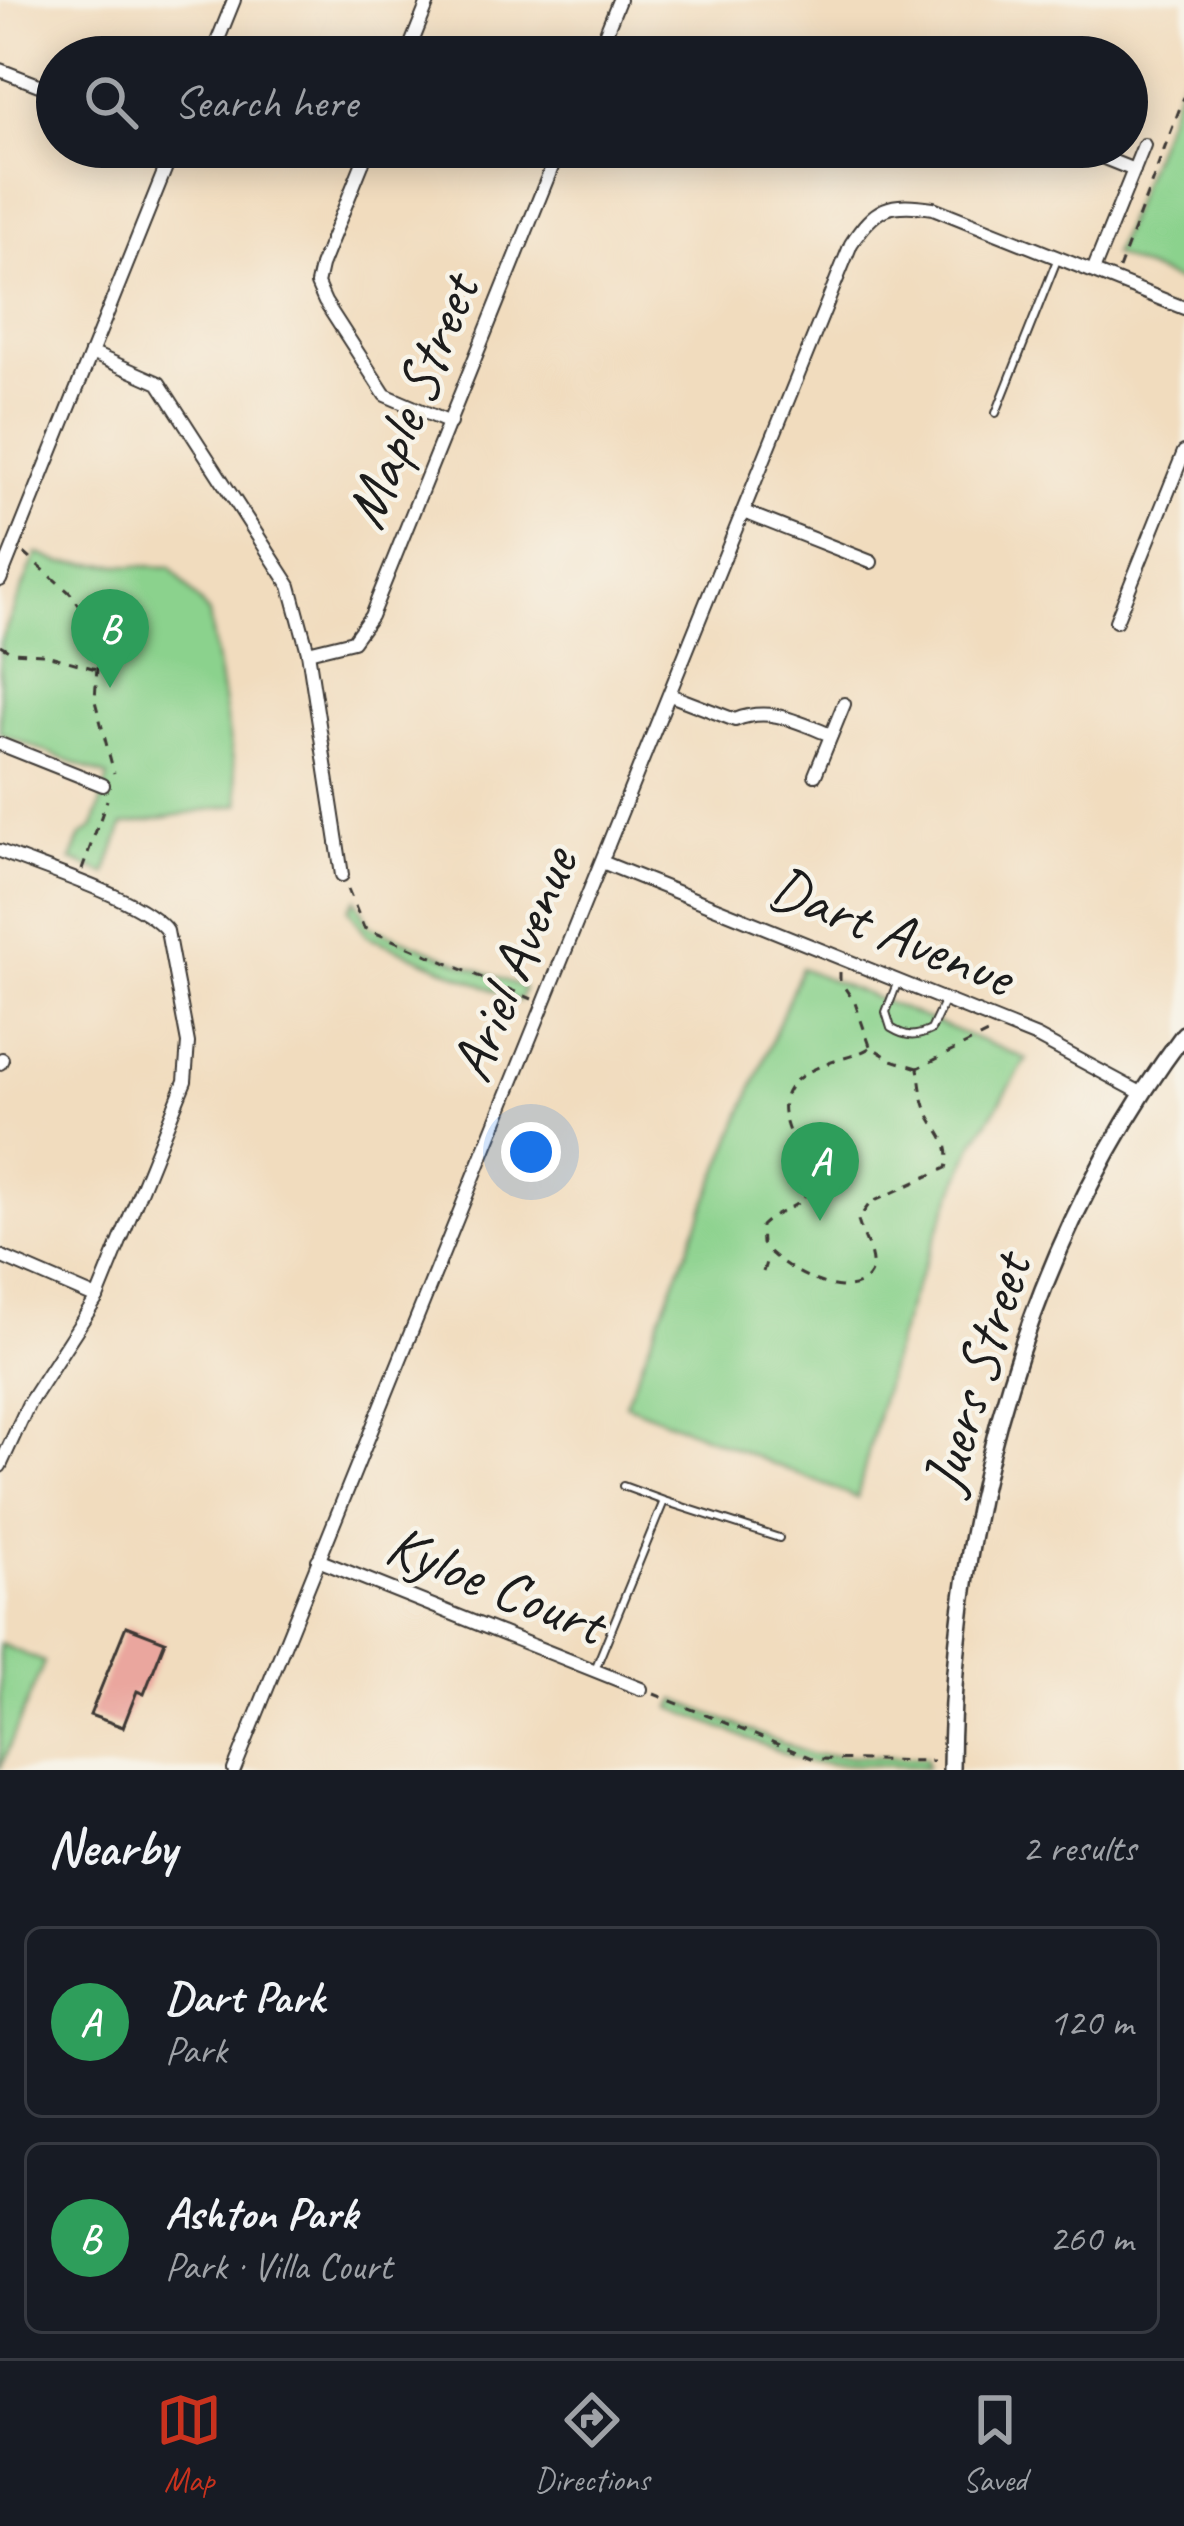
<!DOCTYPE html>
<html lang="en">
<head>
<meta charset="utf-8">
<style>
	body { margin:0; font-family:Caveat,sans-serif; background:#20242c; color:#f1f3f6 }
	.you { position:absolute; left:531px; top:1152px; width:42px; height:42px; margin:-30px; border:9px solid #fff; border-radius:50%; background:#1a73e8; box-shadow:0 0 0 18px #1a73e833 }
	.badge { display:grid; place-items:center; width:78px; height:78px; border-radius:50%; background:#c8321e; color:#fff; font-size:39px; font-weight:700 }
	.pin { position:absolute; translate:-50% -99px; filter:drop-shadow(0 3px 6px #0008) }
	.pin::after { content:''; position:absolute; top:63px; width:42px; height:36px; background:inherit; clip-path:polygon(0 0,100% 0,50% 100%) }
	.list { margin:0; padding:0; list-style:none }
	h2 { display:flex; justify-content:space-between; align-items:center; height:156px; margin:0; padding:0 48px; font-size:51px }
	h2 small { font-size:39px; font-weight:400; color:#9ea1a6 }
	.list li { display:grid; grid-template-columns:78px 1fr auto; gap:36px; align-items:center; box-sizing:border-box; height:192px; margin:0 24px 24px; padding:0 24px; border:3px solid #363941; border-radius:18px }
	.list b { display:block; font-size:45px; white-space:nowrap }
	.list p { margin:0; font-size:39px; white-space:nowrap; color:#9ea1a6 }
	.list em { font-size:39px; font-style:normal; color:#9ea1a6 }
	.icon { flex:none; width:66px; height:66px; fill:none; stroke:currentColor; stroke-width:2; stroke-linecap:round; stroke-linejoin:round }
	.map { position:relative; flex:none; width:1184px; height:1770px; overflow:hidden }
	.search { position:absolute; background:#171b24; box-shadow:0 6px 30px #0003; left:36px; right:36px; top:36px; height:132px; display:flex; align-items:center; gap:30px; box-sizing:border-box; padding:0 42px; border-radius:66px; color:#9ea1a6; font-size:45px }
	.sheet { height:588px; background:#171b24 }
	nav { display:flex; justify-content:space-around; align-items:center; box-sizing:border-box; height:168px; border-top:3px solid #363941; background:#171b24; font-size:33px; color:#9ea1a6 }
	nav a { display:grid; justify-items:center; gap:6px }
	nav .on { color:#c8321e }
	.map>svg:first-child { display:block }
	.green { fill:#8bd28d; stroke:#547754; stroke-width:3 }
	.building { fill:#eaa69e }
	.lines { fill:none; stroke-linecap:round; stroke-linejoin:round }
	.service-casing { stroke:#3c3934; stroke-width:10 }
	.minor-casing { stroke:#3c3934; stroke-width:16 }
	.tertiary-casing { stroke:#3c3934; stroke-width:20 }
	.path { stroke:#3c3934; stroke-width:3; stroke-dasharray:9 9; stroke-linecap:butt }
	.service { stroke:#fff; stroke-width:6 }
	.minor { stroke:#fff; stroke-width:12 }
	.tertiary { stroke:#fff; stroke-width:15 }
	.labels { text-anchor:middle; stroke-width:9; stroke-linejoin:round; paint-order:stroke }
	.street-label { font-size:60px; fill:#1c1c1c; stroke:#f7f3e8 }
</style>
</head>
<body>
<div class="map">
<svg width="1184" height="1770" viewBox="0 0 1184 1770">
	<rect width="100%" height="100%" fill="#f7f3e8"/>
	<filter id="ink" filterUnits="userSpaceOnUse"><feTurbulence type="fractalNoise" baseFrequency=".00833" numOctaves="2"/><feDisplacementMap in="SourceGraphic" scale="24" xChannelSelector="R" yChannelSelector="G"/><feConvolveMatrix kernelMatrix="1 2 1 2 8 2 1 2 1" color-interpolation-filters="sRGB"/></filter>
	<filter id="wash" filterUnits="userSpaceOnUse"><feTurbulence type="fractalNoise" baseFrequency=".004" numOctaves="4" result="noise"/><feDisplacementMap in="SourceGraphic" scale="48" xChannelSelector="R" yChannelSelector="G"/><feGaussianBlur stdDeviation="2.7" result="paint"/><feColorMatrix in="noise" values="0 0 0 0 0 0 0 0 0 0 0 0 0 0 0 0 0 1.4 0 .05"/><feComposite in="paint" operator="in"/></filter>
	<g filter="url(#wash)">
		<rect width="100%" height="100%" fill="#f1dcbe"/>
		<g class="green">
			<path d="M1184,73V284L1113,255Z"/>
			<path d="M37,553L61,563L171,567L209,614L240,804L123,825L106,874L71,860L81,836L94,827L108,777L0,733V643Z"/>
			<path d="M356,899L370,926L524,988L519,1001L367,936L349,909Z"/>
			<path d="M801,968L1027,1059L973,1145L911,1297L892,1357L857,1498L625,1404Z"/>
			<path d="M0,1644L44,1662L0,1769Z"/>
			<path d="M676,1700L811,1755L926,1758L927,1767L808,1763L672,1708Z"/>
		</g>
		<g id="blocks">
			<path class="building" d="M126,1626L165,1641L144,1694L137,1691L123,1727L90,1715Z"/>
		</g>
	</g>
	<g filter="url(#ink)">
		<use href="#blocks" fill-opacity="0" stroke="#3c3934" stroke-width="3"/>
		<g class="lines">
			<defs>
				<g id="service">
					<path d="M996,413L1057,260"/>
					<path d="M898,981L886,1012L891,1028C906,1037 915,1038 931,1030L944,1002"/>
					<path d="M664,1501L779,1538"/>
					<path d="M596,1667L664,1501L623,1486"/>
				</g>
				<g id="minor">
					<path d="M211,57L234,0"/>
					<path d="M406,57L429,0"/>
					<path d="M596,57L619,0"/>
					<path d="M0,70L57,92"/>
					<path d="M369,147L321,266L317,284L325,302L385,395L450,423"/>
					<path d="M1104,158L1134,170"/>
					<path d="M1093,271L1144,145"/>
					<path d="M91,353L159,383L290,586L308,652L342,875"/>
					<path d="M744,512L871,562"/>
					<path d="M0,580L174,147"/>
					<path d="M1116,621L1184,452"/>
					<path d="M308,652L353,641L371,616L560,147"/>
					<path d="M670,695L735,720C770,706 797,722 831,735"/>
					<path d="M0,744L103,785"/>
					<path d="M815,775L844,704"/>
					<path d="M0,851C40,868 144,899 167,931L188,1043L185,1081L97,1298L29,1403L0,1466"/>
					<path d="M602,862L1037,1037L1143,1094"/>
					<path d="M0,1063L2,1059"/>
					<path d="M0,1256L97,1298"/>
					<path d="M318,1560L641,1689"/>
					<path d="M234,1770L851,244C875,207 889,201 933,208L1184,308"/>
				</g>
				<path id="tertiary" d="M951,1770C952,1515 1030,1240 1184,1034"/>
			</defs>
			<use href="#service" class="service-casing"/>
			<use href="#minor" class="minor-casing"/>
			<use href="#tertiary" class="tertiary-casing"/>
			<g class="path">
				<path d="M1119,269L1184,97"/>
				<path d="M24,553L70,593L99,632L95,701L114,773"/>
				<path d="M0,645L12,652L43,654L96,669"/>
				<path d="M82,870L107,800"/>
				<path d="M348,889L364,928L532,999"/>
				<path d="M840,972V981L855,1003L870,1046"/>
				<path d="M918,1068L892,1060L871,1047C857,1056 841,1058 826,1064C756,1090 789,1128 810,1179C809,1209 778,1208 761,1226L762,1244C777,1265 850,1309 870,1274C878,1258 861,1236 858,1220L870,1203L946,1168C954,1140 934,1131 925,1106C921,1094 920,1081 918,1068L989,1033"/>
				<path d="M763,1272L768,1256"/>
				<path d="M654,1694L814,1759L933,1761"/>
			</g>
			<use href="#service" class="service"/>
			<use href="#minor" class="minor"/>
			<use href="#tertiary" class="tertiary"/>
		</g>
	</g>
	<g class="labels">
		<g class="street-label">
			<text transform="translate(410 401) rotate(-68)" y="21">Maple Street</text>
			<text transform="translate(892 930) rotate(22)" y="21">Dart Avenue</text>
			<text transform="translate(512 964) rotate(-68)" y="21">Ariel Avenue</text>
			<text transform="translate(975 1373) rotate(-73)" y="21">Juers Street</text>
			<text transform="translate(496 1583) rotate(22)" y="21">Kyloe Court</text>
		</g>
	</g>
</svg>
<div class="you"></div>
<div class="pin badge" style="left:820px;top:1221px;background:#2e9e5b">A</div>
<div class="pin badge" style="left:110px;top:688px;background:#2e9e5b">B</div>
<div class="search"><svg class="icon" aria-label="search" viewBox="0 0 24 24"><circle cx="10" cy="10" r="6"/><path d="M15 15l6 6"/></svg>Search here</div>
</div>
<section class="sheet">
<h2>Nearby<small>2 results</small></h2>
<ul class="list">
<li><span class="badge" style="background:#2e9e5b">A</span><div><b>Dart Park</b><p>Park</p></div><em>120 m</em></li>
<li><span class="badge" style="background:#2e9e5b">B</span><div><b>Ashton Park</b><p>Park · Villa Court</p></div><em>260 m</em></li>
</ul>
</section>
<nav>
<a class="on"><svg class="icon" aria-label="map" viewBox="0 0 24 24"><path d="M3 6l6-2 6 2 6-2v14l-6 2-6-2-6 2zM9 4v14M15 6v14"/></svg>Map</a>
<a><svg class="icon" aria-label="directions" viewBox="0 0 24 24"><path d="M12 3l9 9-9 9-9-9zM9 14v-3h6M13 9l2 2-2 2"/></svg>Directions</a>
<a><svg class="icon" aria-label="saved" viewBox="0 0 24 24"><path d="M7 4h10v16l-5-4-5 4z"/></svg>Saved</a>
</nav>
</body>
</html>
